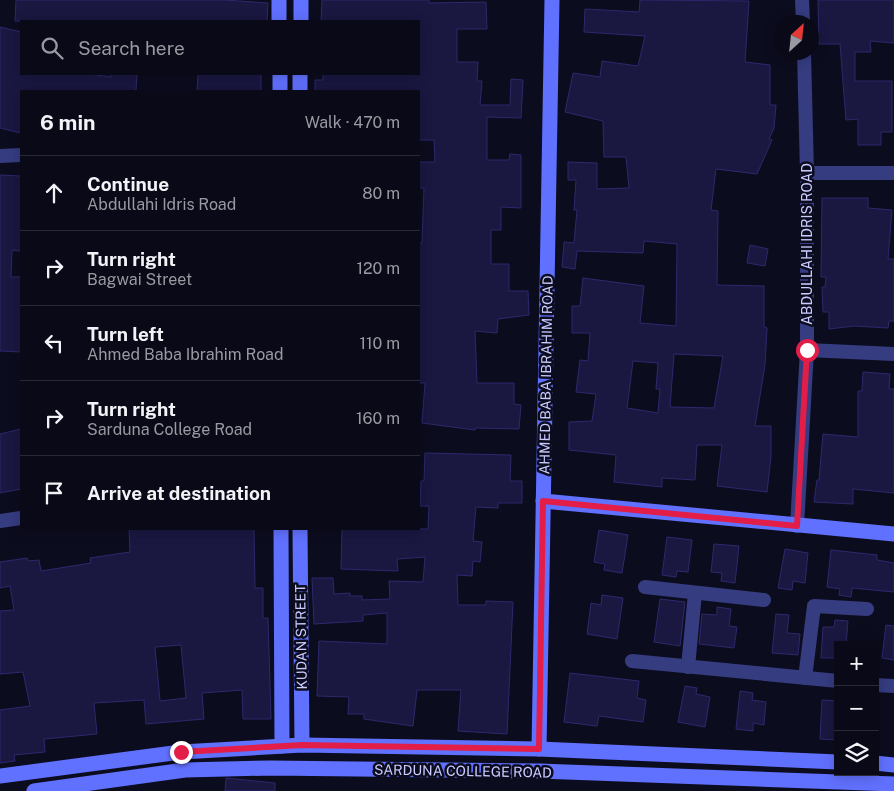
<!DOCTYPE html>
<html lang="en">
<head>
<meta charset="utf-8">
<style>
	body { margin:0; font-family:"Public Sans",sans-serif; background:#171724; color:#f1f3f6 }
	.controls { position:absolute; right:15px; bottom:15px; display:grid; overflow:hidden; border-radius:0px; box-shadow:0 2px 12px #0003 }
	.controls button { width:45px; height:45px; display:grid; place-items:center; padding:0; border:0; border-bottom:1px solid #292a36; background:#090917; color:#f1f3f6; font:25px sans-serif }
	.compass { position:absolute; left:774px; top:15px; width:45px; height:45px; border-radius:50%; background:#090917; box-shadow:0 2px 12px #0003; rotate:27deg }
	.stop { position:absolute; width:15px; height:15px; margin:-11px; border:4px solid #e11d48; border-radius:50%; background:#fff }
	.stop.end { background:#e11d48; border-color:#fff; box-shadow:0 1px 5px #0008 }
	.list { margin:0; padding:0; list-style:none }
	h2 { display:flex; justify-content:space-between; align-items:center; height:65px; margin:0; padding:0 20px; font-size:21px }
	h2 small { font-size:16px; font-weight:400; color:#999aa1 }
	.list li { display:grid; grid-template-columns:32px 1fr auto; gap:15px; align-items:center; box-sizing:border-box; height:75px; padding:0 20px; border-top:1px solid #292a36 }
	.list b { display:block; font-size:19px; white-space:nowrap }
	.list p { margin:0; font-size:16px; white-space:nowrap; color:#999aa1 }
	.list em { font-size:16px; font-style:normal; color:#999aa1 }
	.icon { flex:none; width:28px; height:28px; fill:none; stroke:currentColor; stroke-width:2; stroke-linecap:round; stroke-linejoin:round }
	.map { position:relative; flex:none; width:894px; height:791px; overflow:hidden }
	.search { position:absolute; background:#090917; box-shadow:0 2px 12px #0003; left:20px; top:20px; width:400px; height:55px; display:flex; align-items:center; gap:12px; box-sizing:border-box; padding:0 18px; border-radius:0px; color:#999aa1; font-size:19px }
	.panel { position:absolute; background:#090917; box-shadow:0 2px 12px #0003; left:20px; top:90px; width:400px; height:440px; border-radius:0px }
	.map>svg:first-child { display:block }
	.building { fill:#1a1741; stroke:#2d296d; fill-rule:evenodd }
	.lines { fill:none; stroke-linecap:round; stroke-linejoin:round }
	.street { stroke:#353c80; stroke-width:14 }
	.secondary { stroke:#6171ff; stroke-width:15 }
	.route { stroke:#e11d48; stroke-width:6 }
	.labels { text-anchor:middle; stroke-width:5; stroke-linejoin:round; paint-order:stroke }
	.street-label { font-size:14px; fill:#cacbff; stroke:#0c0c1f }
</style>
</head>
<body>
<div class="map">
<svg width="894" height="791" viewBox="0 0 894 791">
	<rect width="100%" height="100%" fill="#0c0c1f"/>
	<g class="building">
		<path d="M16,0H225L268,3L267,21H15Z"/>
		<path d="M322,0H429V3L486,2L487,29H457V62H478L477,81H482L480,105H510L511,79L523,80L521,118L487,117V160H509L510,154L521,155V208L501,207V230H491V264H509V291H528L529,315L498,319L497,333L475,331L477,383H514V404L521,405L519,429L475,428V430L422,423L425,383H419V243H422L424,188H419V162H435L434,140H419V91H315V80H323V74H419V21H321Z"/>
		<path d="M640,0L749,1L745,62L770,65V105H776L774,128L769,139L772,140L757,174L716,169L711,210L718,211L717,285L764,286V327L767,328L765,365L755,426H771V456L767,492L717,486L722,445H697L695,480L662,478V487L614,482L616,455L569,450V422L592,421L596,394L576,392L580,360L588,361L590,333H572V306H580L583,278L644,286L640,323L676,326L677,244L644,241L643,253L577,251L575,269L562,267L564,242L574,243L577,210H574L576,180H568V162L597,163V189L629,188L626,157H604L603,121L565,112L573,73L600,77L602,61L638,66L645,36L584,32L585,9L639,12ZM674,354L723,356L714,408L670,407ZM633,361L658,363L656,389H660L658,413L627,408Z"/>
		<path d="M818,0H894V43L870,41L871,52H855V81H892V132H881V145H858V119L846,120L840,44H819Z"/>
		<path d="M0,27L21,32V74H89L111,77V74H137L136,91H21V133L0,128Z"/>
		<path d="M198,74H261V91H197Z"/>
		<path d="M0,175L21,176V240L20,251L12,250L11,277H21V352L0,351Z"/>
		<path d="M822,198H868V208L892,210L888,259H894V321H889L888,328L854,326L829,329V312H823L822,287H825L826,277H821Z"/>
		<path d="M750,245L768,249L765,266L747,263Z"/>
		<path d="M863,372L890,374L889,389H894V493L853,489V504L814,502L817,480H819L823,434L858,437V391H862Z"/>
		<path d="M21,429V489L0,493V434Z"/>
		<path d="M425,453L511,455L510,481H522V503H498V508L476,507L473,541L482,542L480,562L473,561L472,576L457,575L458,605H486V601L513,602L507,734L458,731L461,690H417L413,726L364,719V714H348L349,697L317,696L319,641L387,644V613L363,615V621L314,624L312,578H333L334,594L350,593V596H362V600L390,599L389,581L423,582L425,557L397,559L398,571L341,569L342,529H428L429,506H420L421,481H424Z"/>
		<path d="M129,529H254L255,588H263V618H268L271,719H243L242,690L202,693L204,719L146,724L144,700L94,703L97,734L44,739L45,752L14,755L15,761L0,763V710L30,706L23,672L0,674V611L14,610L10,586L0,588V562L27,558L28,561L39,560L41,571L91,563L90,558L130,552ZM181,645L186,698L160,701L155,647Z"/>
		<path d="M599,530L628,535L622,573L604,570L605,564L594,562Z"/>
		<path d="M667,537L692,540L688,572L677,571L676,577L662,575Z"/>
		<path d="M714,544L739,546L735,583L721,581L722,573L711,572Z"/>
		<path d="M785,549L808,553L805,583L793,581L792,590L778,588Z"/>
		<path d="M831,550L877,555V560L894,563V592L852,588L851,597L839,595L840,589L827,587Z"/>
		<path d="M602,595L623,598L617,639L587,634L591,603L601,605Z"/>
		<path d="M660,599L685,602L680,646L654,642Z"/>
		<path d="M717,607L731,609L729,626L737,627L734,648L699,644L702,614L717,615Z"/>
		<path d="M776,614L789,615L787,633L800,634L798,655L772,653Z"/>
		<path d="M835,620L848,621L846,645H838V658H821L823,627H834Z"/>
		<path d="M886,625L894,626V660L882,658Z"/>
		<path d="M570,673L639,681L637,698L646,700L643,722L599,716L597,726L564,722Z"/>
		<path d="M685,686L697,688L696,694L710,697L705,727L678,722Z"/>
		<path d="M740,691L753,693L752,700L766,702L764,725L753,723V731L736,729Z"/>
		<path d="M822,700L838,701V740L820,739Z"/>
		<path d="M226,778L275,783V791H225Z"/>
	</g>
	<g class="lines">
		<g class="street">
			<path d="M802,0L803,22"/>
			<path d="M0,156L21,155"/>
			<path d="M807,173H894"/>
			<path d="M807,350L894,354"/>
			<path d="M0,521L21,518"/>
			<path d="M797,526L807,350V173L804,52"/>
			<path d="M645,587L764,600"/>
			<path d="M632,661L838,681"/>
			<path d="M688,667L695,593"/>
			<path d="M805,678L814,606L867,609"/>
			<path d="M875,685L894,686"/>
		</g>
		<g class="secondary">
			<path d="M279,0V21"/>
			<path d="M301,21V0"/>
			<path d="M280,74V91"/>
			<path d="M300,91V74"/>
			<path d="M543,501L894,534"/>
			<path d="M281,529L282,746"/>
			<path d="M300,529L302,745"/>
			<path d="M539,749L552,0"/>
			<path d="M875,763L894,765"/>
			<path d="M0,776L181,752L302,745L539,749L838,762"/>
			<path d="M34,791L185,770L270,768L539,771L894,784"/>
		</g>
	</g>
	<g class="lines">
		<path class="route" d="M181,752L302,745L539,749L543,501L797,526L807,350"/>
	</g>
	<g class="labels">
		<g class="street-label">
			<text transform="translate(807 244) rotate(-90)" y="5">ABDULLAHI IDRIS ROAD</text>
			<text transform="translate(546 375) rotate(-89)" y="5">AHMED BABA IBRAHIM ROAD</text>
			<text transform="translate(301 637) rotate(-91)" y="5">KUDAN STREET</text>
			<text transform="translate(463 771) rotate(1)" y="5">SARDUNA COLLEGE ROAD</text>
		</g>
	</g>
</svg>
<div class="controls">
<button>+</button>
<button>−</button>
<button><svg class="icon" aria-label="layers" viewBox="0 0 24 24"><path d="M12 4l9 5-9 5-9-5zM3 14l9 5 9-5"/></svg></button>
</div>
<svg class="compass" viewBox="-18 -18 36 36"><path d="M0-13l5 13h-10z" fill="#e53935"/><path d="M0 13l5-13h-10z" fill="#999aa1"/></svg>
<div class="stop" style="left:807px;top:350px"></div>
<div class="stop end" style="left:181px;top:752px"></div>
<div class="search"><svg class="icon" aria-label="search" viewBox="0 0 24 24"><circle cx="10" cy="10" r="6"/><path d="M15 15l6 6"/></svg>Search here</div>
<section class="panel">
<h2>6 min<small>Walk · 470 m</small></h2>
<ul class="list">
<li><svg class="icon" aria-label="ahead" viewBox="0 0 24 24"><path d="M12 20V5M6 11l6-6 6 6"/></svg><div><b>Continue</b><p>Abdullahi Idris Road</p></div><em>80 m</em></li>
<li><svg class="icon" aria-label="right" viewBox="0 0 24 24"><path d="M7 20v-9h11M14 6l5 5-5 5"/></svg><div><b>Turn right</b><p>Bagwai Street</p></div><em>120 m</em></li>
<li><svg class="icon" aria-label="left" viewBox="0 0 24 24"><path d="M17 20v-9H6M10 6l-5 5 5 5"/></svg><div><b>Turn left</b><p>Ahmed Baba Ibrahim Road</p></div><em>110 m</em></li>
<li><svg class="icon" aria-label="right" viewBox="0 0 24 24"><path d="M7 20v-9h11M14 6l5 5-5 5"/></svg><div><b>Turn right</b><p>Sarduna College Road</p></div><em>160 m</em></li>
<li><svg class="icon" aria-label="arrive" viewBox="0 0 24 24"><path d="M6 21V4h12l-3 4 3 4H6"/></svg><div><b>Arrive at destination</b></div></li>
</ul>
</section>
</div>
</body>
</html>
